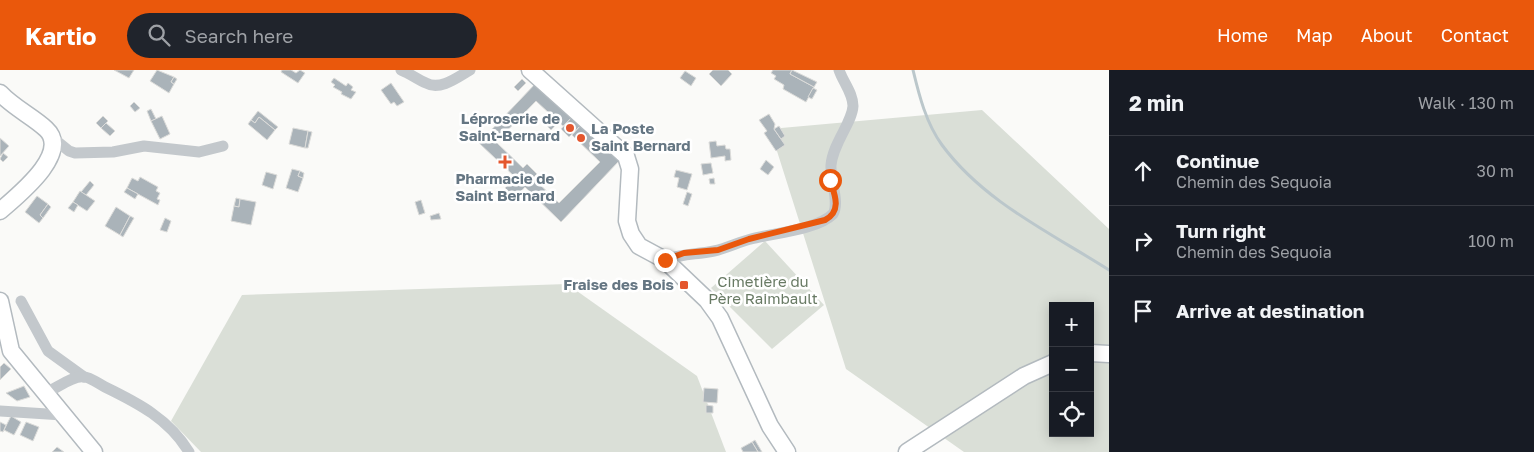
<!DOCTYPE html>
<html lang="en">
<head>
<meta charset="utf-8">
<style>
	body { margin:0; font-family:"Golos Text",sans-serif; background:#20242c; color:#f1f3f6 }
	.controls { position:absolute; right:15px; bottom:15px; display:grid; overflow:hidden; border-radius:0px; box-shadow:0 2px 12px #0003 }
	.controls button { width:45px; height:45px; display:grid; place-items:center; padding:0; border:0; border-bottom:1px solid #363941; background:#171b24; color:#f1f3f6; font:25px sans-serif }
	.stop { position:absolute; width:15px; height:15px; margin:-11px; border:4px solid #ea580c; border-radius:50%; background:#fff }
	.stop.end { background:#ea580c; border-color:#fff; box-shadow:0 1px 5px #0008 }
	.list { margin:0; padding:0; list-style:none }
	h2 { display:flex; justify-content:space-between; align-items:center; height:65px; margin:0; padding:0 20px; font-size:21px }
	h2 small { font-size:16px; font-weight:400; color:#9ea1a6 }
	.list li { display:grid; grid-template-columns:32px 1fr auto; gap:15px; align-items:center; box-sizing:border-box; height:70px; padding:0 20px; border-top:1px solid #363941 }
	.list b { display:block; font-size:19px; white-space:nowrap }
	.list p { margin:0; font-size:16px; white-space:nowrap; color:#9ea1a6 }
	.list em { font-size:16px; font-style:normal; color:#9ea1a6 }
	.icon { flex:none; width:28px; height:28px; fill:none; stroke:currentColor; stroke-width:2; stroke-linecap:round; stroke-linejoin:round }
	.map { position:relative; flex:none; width:1109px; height:382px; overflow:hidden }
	header { display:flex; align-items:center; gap:30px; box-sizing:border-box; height:70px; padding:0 25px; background:#ea580c; color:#fff }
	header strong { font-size:24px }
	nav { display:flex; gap:28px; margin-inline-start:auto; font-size:18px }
	.search { width:350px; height:45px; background:#20242c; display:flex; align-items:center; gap:12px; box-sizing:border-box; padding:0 18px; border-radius:28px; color:#9ea1a6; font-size:19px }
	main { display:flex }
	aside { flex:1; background:#171b24 }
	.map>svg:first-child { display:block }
	.green { fill:#dadfd7; fill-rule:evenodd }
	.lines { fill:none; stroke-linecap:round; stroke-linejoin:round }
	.stream { stroke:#bbc7cb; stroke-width:3 }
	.building { fill:#aab3b9; stroke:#dcdcda }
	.secondary-casing { stroke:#b3babf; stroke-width:19 }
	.street { stroke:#c3c8cc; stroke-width:11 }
	.secondary { stroke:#fff; stroke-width:16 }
	.route { stroke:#ea580c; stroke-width:6 }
	.poi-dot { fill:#e4572e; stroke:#fff; stroke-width:2 }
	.labels { text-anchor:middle; stroke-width:5; stroke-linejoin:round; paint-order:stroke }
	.poi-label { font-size:15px; font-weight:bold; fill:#657683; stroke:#fff; text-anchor:end }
	.park-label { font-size:15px; fill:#687a64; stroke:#fff }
</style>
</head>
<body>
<header>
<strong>Kartio</strong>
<div class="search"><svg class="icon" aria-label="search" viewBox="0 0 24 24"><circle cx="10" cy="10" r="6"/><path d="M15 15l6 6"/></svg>Search here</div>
<nav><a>Home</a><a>Map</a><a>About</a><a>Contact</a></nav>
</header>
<main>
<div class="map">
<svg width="1109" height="382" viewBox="0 0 1109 382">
	<rect width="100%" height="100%" fill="#fafaf8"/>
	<g class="green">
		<path d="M982,40L1109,159V382H964L846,299L770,59ZM1053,236H1090V363H1053Z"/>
		<path d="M765,171L824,235L772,279L711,218Z"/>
		<path d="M567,214L697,306L726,382H201L171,351L242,225Z"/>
	</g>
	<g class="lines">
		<path class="stream" d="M913,0C919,25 926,53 942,75C984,132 1051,163 1109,200"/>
	</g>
	<g class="building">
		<path d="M114,0H134L129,8Z"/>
		<path d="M157,0L174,7L171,12L174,14L169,23L150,11Z"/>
		<path d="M282,0H291L296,3L300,0L305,3L298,13L281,2Z"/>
		<path d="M713,0H728L732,4L721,16L709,4Z"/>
		<path d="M773,0H792L790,4L814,17L806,32L783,19L784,15L774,9L776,6L771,3Z"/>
		<path d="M792,0L817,12L814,17L790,4Z"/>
		<path d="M685,1L696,8L691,16L680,8Z"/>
		<path d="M174,7L177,9L174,14L171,12Z"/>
		<path d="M334,8L346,16L348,13L353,17L351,20L356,22L351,29L341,24L342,22L333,17L335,15L331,12Z"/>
		<path d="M522,9L526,13L518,21L514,17Z"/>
		<path d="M391,13L404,32L397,36L394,32L391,34L381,20Z"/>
		<path d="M536,13L572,47L563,56L536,31L496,72L523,98L527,94L537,104L533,108L559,133L600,92L572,65L581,55L619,91L561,152L525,117L515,128L513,126L508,131L502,125L507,120L505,118L515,107L479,73Z"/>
		<path d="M813,18L817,20L812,29L808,27Z"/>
		<path d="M134,32L140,38L135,42L130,36Z"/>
		<path d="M151,39L156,49L151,51L147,41Z"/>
		<path d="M258,41L278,57L275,60L259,47L255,53L251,50Z"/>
		<path d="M769,44L775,54L774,59L785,75L776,81L764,63L767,61L759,50Z"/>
		<path d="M103,46L108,51L101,58L96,53Z"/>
		<path d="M162,46L170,64L160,69L151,51Z"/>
		<path d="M259,47L275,60L267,70L248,54L251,50L255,53Z"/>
		<path d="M572,47L581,55L569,67L561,59Z"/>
		<path d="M550,51L555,56L551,60L546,55Z"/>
		<path d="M106,53L115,61L110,66L101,58Z"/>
		<path d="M779,56L785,66L781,69L774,59Z"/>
		<path d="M293,58L308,61L305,78L289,74Z"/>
		<path d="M308,61L312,62L308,78H305Z"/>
		<path d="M0,68L9,76L0,86Z"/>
		<path d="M716,71L717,76L725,75L726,79H730L731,90L725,91V86L711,88L709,72Z"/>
		<path d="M3,83L8,87L3,92L0,89Z"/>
		<path d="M766,90L774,97L768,105L760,99Z"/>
		<path d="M711,93L713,103L703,105L701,94Z"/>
		<path d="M292,99L300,101L298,106L303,108L298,122L286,118Z"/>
		<path d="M676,100L692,104L687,120L677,117L679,108L674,107Z"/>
		<path d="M300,101L304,103L303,108L298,106Z"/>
		<path d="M266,102L277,105L273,119L262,115Z"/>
		<path d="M478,105L483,110L478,115L473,110Z"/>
		<path d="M140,107L158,117L156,121L160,123L157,129L160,130L158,135L127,118L132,108L138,111Z"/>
		<path d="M714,108L715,114H710L709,109Z"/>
		<path d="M90,111L94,115L86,125L81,122Z"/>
		<path d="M127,118L138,124L135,129L124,122Z"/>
		<path d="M80,121L95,131L87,141L73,132Z"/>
		<path d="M687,122L692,124L688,136L683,134Z"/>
		<path d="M37,126L48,134L40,145L43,148L39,153L25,142Z"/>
		<path d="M236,128L240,129L239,137L234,136Z"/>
		<path d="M240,129L256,132L251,155L231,151L234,136L239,137Z"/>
		<path d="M421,130L425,143L419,145L415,132Z"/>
		<path d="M73,132L78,135L74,142L68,138Z"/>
		<path d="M48,134L51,137L43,148L40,145Z"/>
		<path d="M116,137L130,146L120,165L105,156Z"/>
		<path d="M439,143L441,149L431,150L430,146Z"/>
		<path d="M130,146L134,148L123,167L120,165Z"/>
		<path d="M165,148L171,151L167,162L160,160Z"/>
		<path d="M4,293L11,299L0,310V297Z"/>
		<path d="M24,316L30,327L17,331L6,323Z"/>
		<path d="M704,318L718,319L717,333L703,332Z"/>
		<path d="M706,335L713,336V343H706Z"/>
		<path d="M11,346L21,352L14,365L4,360Z"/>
		<path d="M0,352L6,355L3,362L0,361Z"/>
		<path d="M26,352L39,357L33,371L20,365Z"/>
		<path d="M755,370L762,382H758L752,372Z"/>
		<path d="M752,372L758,382H743L741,378Z"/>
		<path d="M57,377L64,382H52Z"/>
	</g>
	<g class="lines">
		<defs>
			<g id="secondary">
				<path d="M530,0L626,86L630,99L627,151L631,164L639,176L665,190L707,230L720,248L770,356L787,382"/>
				<path d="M0,23C14,38 32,46 46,59C72,83 17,126 0,141"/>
				<path d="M0,231L11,281L94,382"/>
				<path d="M1090,283L1109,284"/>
				<path d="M907,382L1024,306L1053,293"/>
			</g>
		</defs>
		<use href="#secondary" class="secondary-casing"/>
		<g class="street">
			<path d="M401,0C409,3 417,9 426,13C440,21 458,7 470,0"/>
			<path d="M53,68L69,81L75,83L113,82L144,76L199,82L223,76"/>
			<path d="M665,190C685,183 695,185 714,181C727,178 739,172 751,169C773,163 817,160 833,144C840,133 830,110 831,95C833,73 852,53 853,36C853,23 843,12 839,0"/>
			<path d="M21,231L48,281L84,307"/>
			<path d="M45,323C56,319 73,305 84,307C90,307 99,314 105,317C138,333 169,349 189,382"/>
			<path d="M0,341L63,345"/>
		</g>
		<use href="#secondary" class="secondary"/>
	</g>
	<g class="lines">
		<path class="route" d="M665,190L684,183L718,180L749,169L825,150C842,141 835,125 830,110"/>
	</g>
	<g class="poi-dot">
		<circle cx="570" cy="58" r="5"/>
		<circle cx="581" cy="68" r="5"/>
		<path d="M502.5 84.5h5v5h5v5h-5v5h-5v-5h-5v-5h5z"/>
		<rect x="679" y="210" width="10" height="10" rx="2.5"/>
	</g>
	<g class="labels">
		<g class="poi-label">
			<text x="560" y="54">Léproserie de<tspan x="560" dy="17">Saint-Bernard</tspan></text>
			<text x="591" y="64" text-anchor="start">La Poste<tspan x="591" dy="17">Saint Bernard</tspan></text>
			<text x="505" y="114" text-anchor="middle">Pharmacie de<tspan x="505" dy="17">Saint Bernard</tspan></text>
			<text x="674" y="220">Fraise des Bois</text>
		</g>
		<g class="park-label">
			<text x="763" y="217">Cimetière du<tspan x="763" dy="17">Père Raimbault</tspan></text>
		</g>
	</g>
</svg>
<div class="controls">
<button>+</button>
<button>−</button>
<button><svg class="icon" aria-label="locate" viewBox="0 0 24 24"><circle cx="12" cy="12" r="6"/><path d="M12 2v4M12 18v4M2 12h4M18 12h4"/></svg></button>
</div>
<div class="stop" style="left:830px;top:110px"></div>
<div class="stop end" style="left:665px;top:190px"></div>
</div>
<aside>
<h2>2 min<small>Walk · 130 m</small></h2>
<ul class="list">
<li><svg class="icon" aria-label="ahead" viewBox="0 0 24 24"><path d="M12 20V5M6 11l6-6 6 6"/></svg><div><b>Continue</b><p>Chemin des Sequoia</p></div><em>30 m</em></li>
<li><svg class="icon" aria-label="right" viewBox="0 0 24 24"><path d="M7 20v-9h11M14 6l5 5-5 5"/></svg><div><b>Turn right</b><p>Chemin des Sequoia</p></div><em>100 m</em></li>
<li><svg class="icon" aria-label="arrive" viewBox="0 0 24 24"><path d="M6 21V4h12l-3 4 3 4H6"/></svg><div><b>Arrive at destination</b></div></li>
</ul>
</aside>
</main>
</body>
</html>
